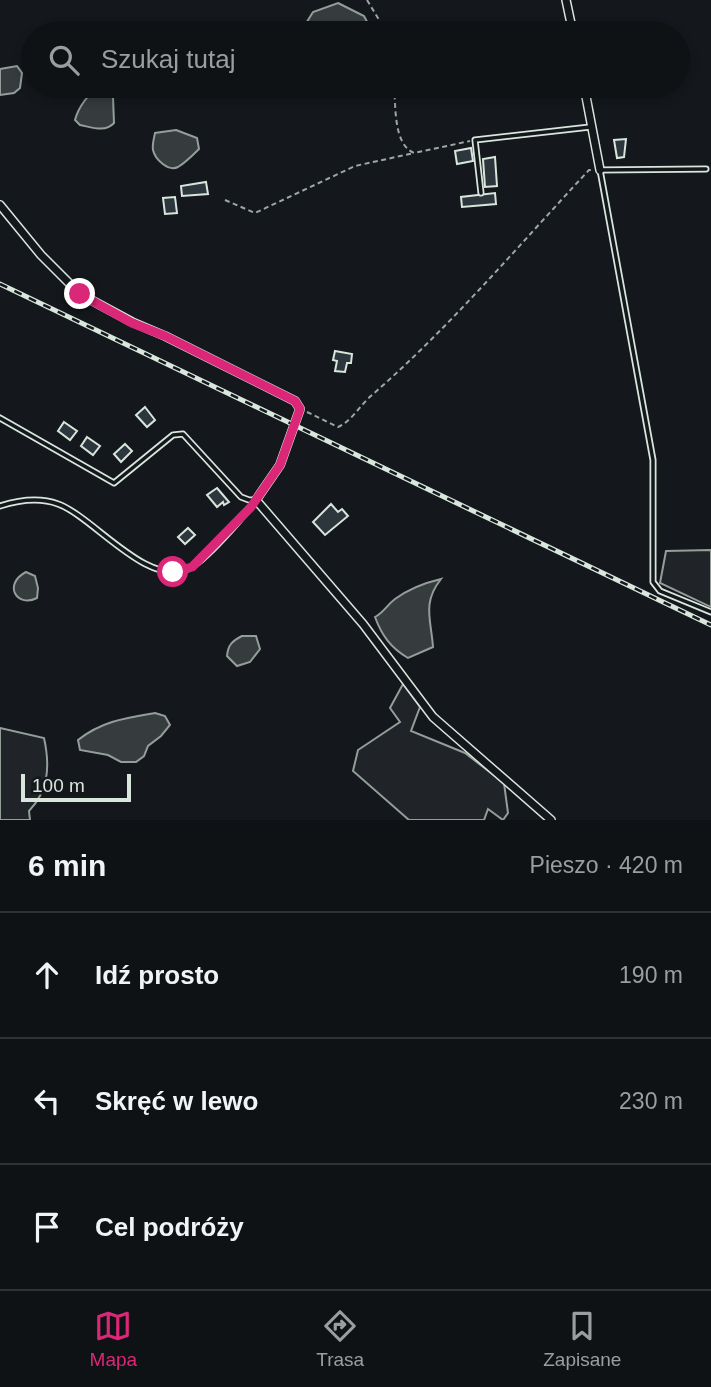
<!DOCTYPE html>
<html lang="pl">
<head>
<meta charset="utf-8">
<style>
	body { margin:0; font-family:Helvetica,sans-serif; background:#181b1e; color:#f1f3f6 }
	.scale { position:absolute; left:21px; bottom:18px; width:110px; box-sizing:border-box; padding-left:7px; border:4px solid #d8e6dc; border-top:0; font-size:19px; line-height:24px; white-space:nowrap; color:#d8e6dc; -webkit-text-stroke:5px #14181c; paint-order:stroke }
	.stop { position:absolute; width:21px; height:21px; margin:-16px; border:5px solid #db2777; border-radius:50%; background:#fff }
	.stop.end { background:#db2777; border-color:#fff; box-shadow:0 2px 7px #0008 }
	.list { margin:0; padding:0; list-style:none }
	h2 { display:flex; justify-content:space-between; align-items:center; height:91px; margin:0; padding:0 28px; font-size:30px }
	h2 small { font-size:23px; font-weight:400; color:#9b9ea0 }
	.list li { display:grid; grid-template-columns:46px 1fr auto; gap:21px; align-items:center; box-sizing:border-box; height:126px; padding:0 28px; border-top:2px solid #2f3234 }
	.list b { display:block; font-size:26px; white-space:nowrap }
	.list em { font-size:23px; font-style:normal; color:#9b9ea0 }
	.icon { flex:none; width:38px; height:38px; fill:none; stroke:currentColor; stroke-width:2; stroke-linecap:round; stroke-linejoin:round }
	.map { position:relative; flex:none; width:711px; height:820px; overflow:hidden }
	.search { position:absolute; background:#0f1215; box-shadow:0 4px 10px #0003; left:21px; right:21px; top:21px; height:77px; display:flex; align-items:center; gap:18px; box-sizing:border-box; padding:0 24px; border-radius:38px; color:#9b9ea0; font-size:26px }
	.sheet { height:469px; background:#0f1215 }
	nav { display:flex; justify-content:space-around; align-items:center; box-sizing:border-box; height:98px; border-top:2px solid #2f3234; background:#0f1215; font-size:19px; color:#9b9ea0 }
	nav a { display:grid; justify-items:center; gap:4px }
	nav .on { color:#db2777 }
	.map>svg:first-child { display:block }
	.green { fill:#202428; stroke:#939e99; stroke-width:2 }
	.water { fill:#363b3e; stroke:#939e99; stroke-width:2 }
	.building { fill:#2c363c; stroke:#d8e6dc; stroke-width:2 }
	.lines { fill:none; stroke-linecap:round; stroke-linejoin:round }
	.service-casing { stroke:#d8e6dc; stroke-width:7 }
	.minor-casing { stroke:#d8e6dc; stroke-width:10 }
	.path { stroke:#9da8a2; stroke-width:2; stroke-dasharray:5 3.5; stroke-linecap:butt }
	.service { stroke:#14181c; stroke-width:3.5 }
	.minor { stroke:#14181c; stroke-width:7 }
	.rail-casing { stroke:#d8e6dc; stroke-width:5 }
	.rail { stroke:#14181c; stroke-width:2.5; stroke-dasharray:8; stroke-linecap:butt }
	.route { stroke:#db2777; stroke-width:9 }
</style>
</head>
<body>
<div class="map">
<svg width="711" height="820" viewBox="0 0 711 820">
	<rect width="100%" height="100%" fill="#14181c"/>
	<g class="green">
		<path d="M711,550V607L660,583L666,551Z"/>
		<path d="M403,684L420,707L411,731L465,753L504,783L508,813L503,820L488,809L484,820H409L353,771L358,750L400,722L390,708Z"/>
		<path d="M0,728L44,738C50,765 49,790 29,811L30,820H0Z"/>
	</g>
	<g class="water">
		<path d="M338,3L364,16L373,33H300L313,12Z"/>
		<path d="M17,66L22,73L20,88L14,93L0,95V69Z"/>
		<path d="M102,86L110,89L113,97L114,123C105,133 91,127 80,125L75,120C78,108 90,90 102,86Z"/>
		<path d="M176,130L197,138L199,149C193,155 185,163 178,167C168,172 155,159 153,150C152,145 154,138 155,133Z"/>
		<path d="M26,572L35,576L38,588L37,598C16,608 3,584 26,572Z"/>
		<path d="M441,579C422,603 431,619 433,647L408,658C391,648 382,636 375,617C384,612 387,605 395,599C410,588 424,583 441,579Z"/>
		<path d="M242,636H256L260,649L250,662L237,666L227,656C228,645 232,641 242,636Z"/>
		<path d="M155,713L165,716L170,725L161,736L148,746L144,756L136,762H121L108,755L80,750L78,740C102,721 126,718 155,713Z"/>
	</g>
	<g class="building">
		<path d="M626,139L624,157L617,158L614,140Z"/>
		<path d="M471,148L473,161L457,164L455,151Z"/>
		<path d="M495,157L497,186L485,187L483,159Z"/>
		<path d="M206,182L208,194L182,196L181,186Z"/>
		<path d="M495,193L496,204L462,207L461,197Z"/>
		<path d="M175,197L177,213L165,214L163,198Z"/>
		<path d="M335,351L352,354L351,363H347L345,372L335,371L337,361L333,360Z"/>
		<path d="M145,407L155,420L147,427L136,415Z"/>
		<path d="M64,422L77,431L70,440L58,431Z"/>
		<path d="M87,437L100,446L93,455L81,446Z"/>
		<path d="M125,444L132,451L121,462L114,454Z"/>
		<path d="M217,488L229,502L224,505L223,502L217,507L207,495Z"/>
		<path d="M331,504L338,512L342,509L348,516L325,535L313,522Z"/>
		<path d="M188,528L195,535L185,544L178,537Z"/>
	</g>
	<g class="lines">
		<defs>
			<g id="service">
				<path d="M706,169L600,170L653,460V582L660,591L711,612"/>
				<path d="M481,193L475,140L590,127"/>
				<path d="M0,418L114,483L173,435L183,434L241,497L249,500H256C244,516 205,562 188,569C146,587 94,517 58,504C39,497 19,500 0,506"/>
			</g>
			<g id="minor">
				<path d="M566,0L573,33"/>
				<path d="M584,86L600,170"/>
				<path d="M0,205L41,255L80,294L132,322L165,336L295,401L300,409L280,465L256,500L363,624L433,717L551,820"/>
			</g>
		</defs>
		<use href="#service" class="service-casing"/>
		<use href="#minor" class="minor-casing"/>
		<g class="path">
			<path d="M367,0L387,33"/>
			<path d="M394,86C396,106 393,144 414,153L470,141"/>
			<path d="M225,200L255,213L355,166L414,153"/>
			<path d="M307,412L338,427C352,421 360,405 372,395C449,328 519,245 589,170H592"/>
		</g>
		<use href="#service" class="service"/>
		<use href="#minor" class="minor"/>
		<defs>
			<path id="rail" d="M0,284L711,625"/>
		</defs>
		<use href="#rail" class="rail-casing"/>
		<use href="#rail" class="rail"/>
	</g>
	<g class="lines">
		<path class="route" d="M80,294L132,323L165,336L295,401L300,409L280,465L251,507L192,567L173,572"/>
	</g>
</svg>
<div class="scale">100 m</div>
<div class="stop" style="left:173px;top:572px"></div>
<div class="stop end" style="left:80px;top:294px"></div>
<div class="search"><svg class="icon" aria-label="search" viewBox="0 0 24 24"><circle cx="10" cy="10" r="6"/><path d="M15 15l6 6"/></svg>Szukaj tutaj</div>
</div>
<section class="sheet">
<h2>6 min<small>Pieszo · 420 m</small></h2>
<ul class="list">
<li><svg class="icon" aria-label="ahead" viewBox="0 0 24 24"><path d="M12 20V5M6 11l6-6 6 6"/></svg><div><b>Idź prosto</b></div><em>190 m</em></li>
<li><svg class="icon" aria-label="left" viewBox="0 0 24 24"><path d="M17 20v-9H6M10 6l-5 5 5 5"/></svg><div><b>Skręć w lewo</b></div><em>230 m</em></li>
<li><svg class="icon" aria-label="arrive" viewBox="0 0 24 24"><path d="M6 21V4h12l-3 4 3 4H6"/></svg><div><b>Cel podróży</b></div></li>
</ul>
</section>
<nav>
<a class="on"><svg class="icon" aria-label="map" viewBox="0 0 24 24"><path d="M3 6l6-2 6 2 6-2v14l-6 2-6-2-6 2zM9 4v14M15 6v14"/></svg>Mapa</a>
<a><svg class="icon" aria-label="directions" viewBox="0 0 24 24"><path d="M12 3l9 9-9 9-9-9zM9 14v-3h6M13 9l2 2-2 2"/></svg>Trasa</a>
<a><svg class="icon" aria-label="saved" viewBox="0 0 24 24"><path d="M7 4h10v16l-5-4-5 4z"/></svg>Zapisane</a>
</nav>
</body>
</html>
